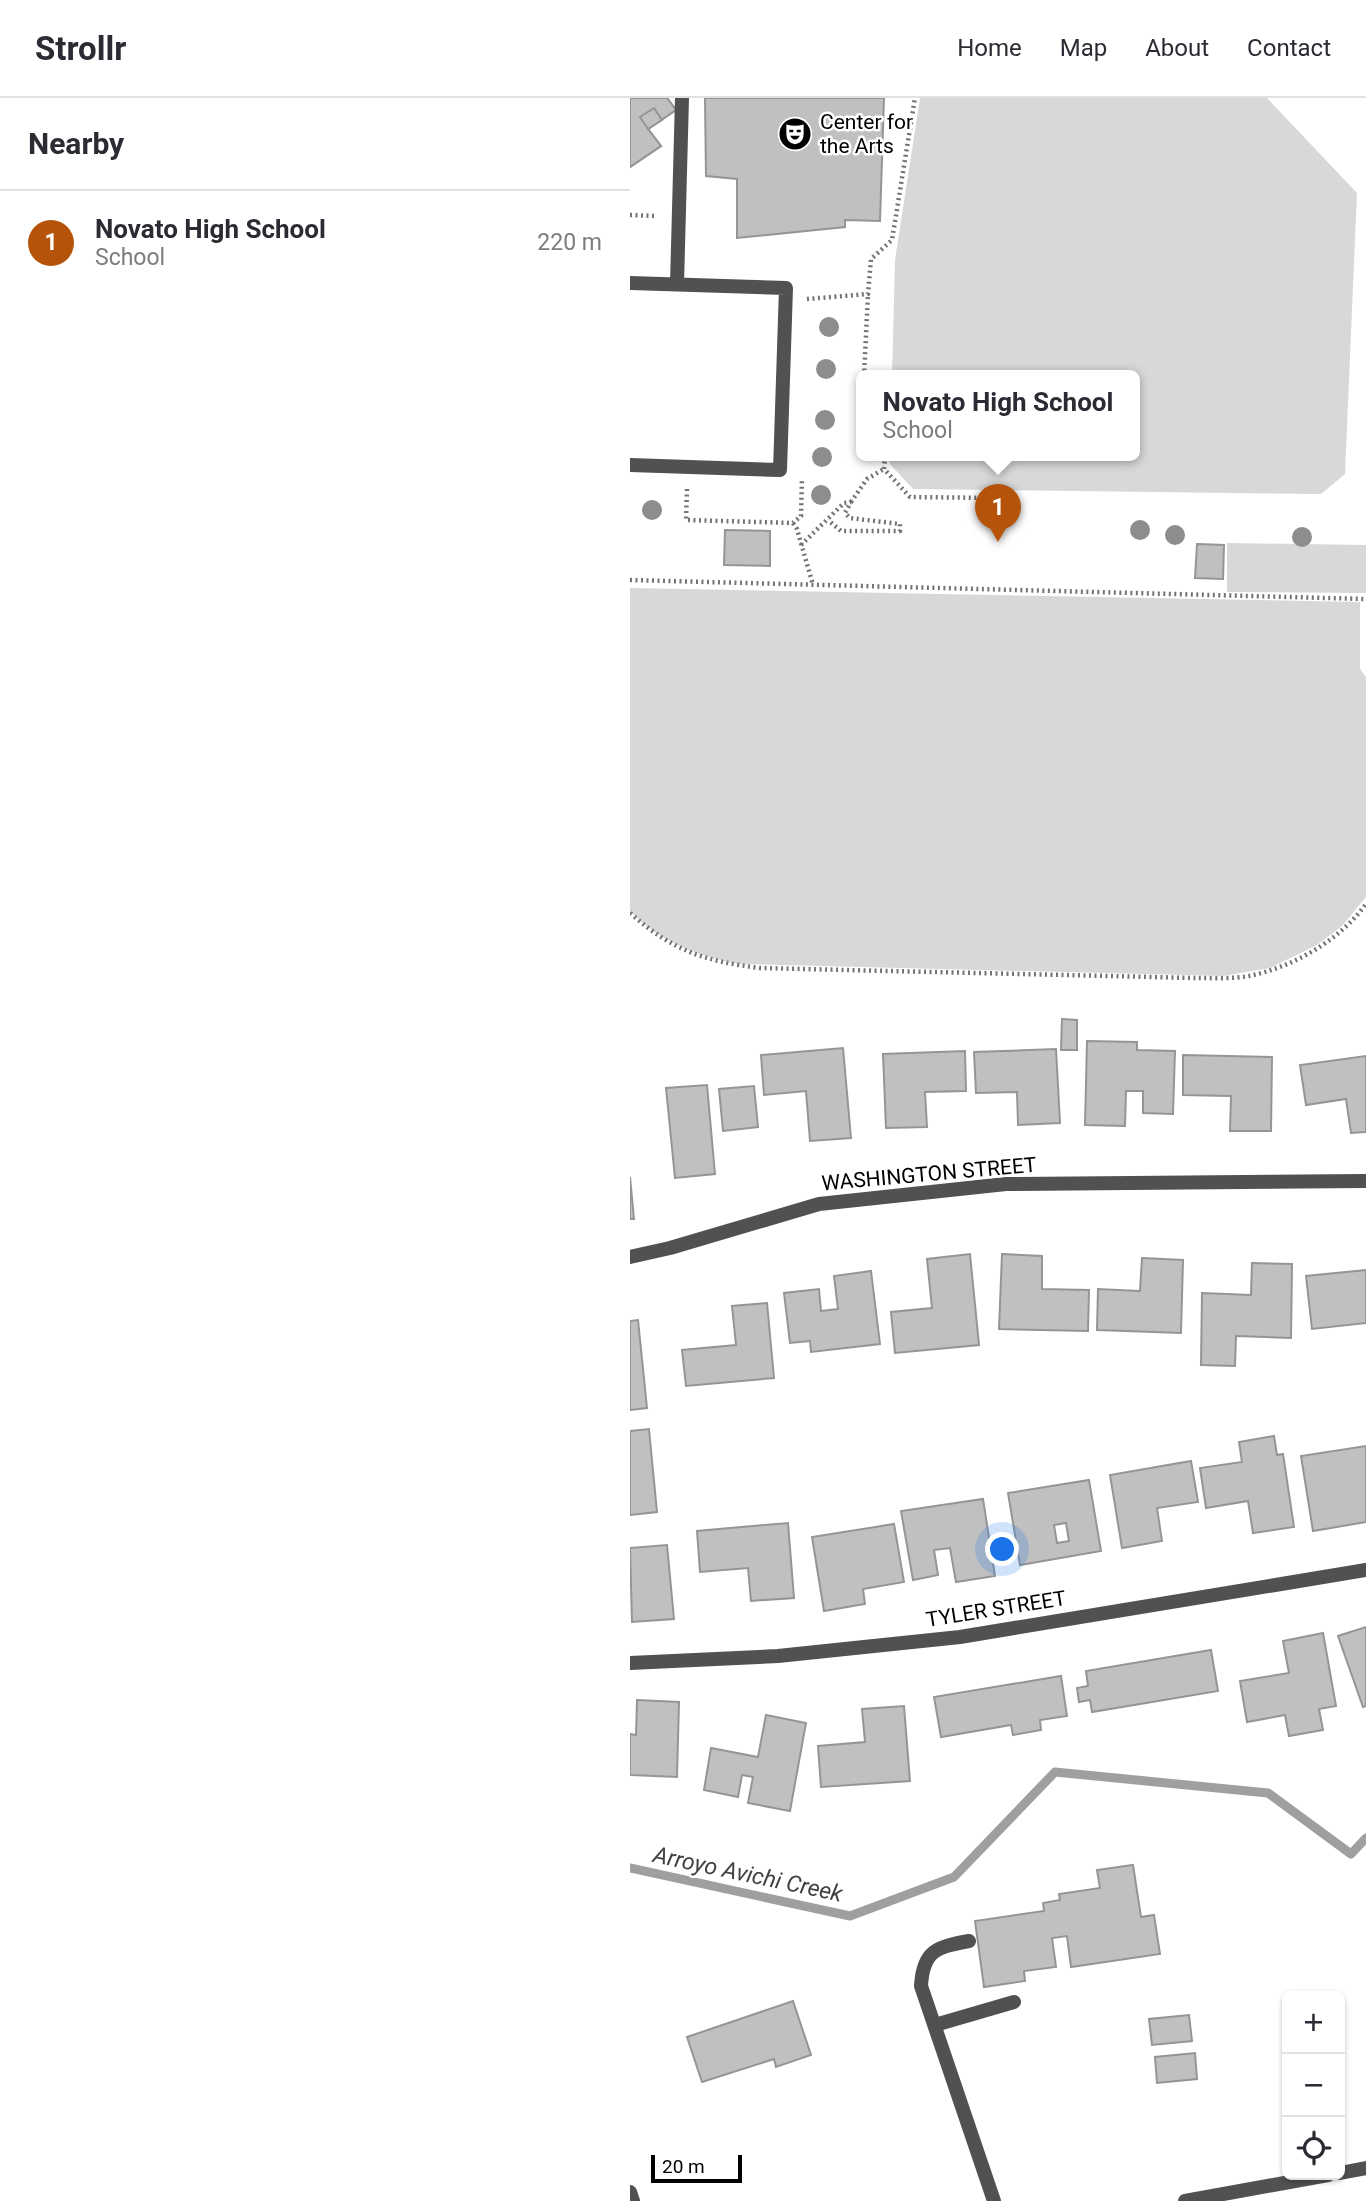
<!DOCTYPE html>
<html lang="en">
<head>
<meta charset="utf-8">
<style>
	body { margin:0; font-family:Roboto,sans-serif; background:#f7f7f7; color:#2b2b33 }
	.controls { position:absolute; right:21px; bottom:21px; display:grid; overflow:hidden; border-radius:10px; box-shadow:0 2px 5px #0004 }
	.controls button { width:63px; height:63px; display:grid; place-items:center; padding:0; border:0; border-bottom:2px solid #e1e1e2; background:#fff; color:#2b2b33; font:35px sans-serif }
	.scale { position:absolute; left:21px; bottom:18px; width:91px; box-sizing:border-box; padding-left:7px; border:4px solid #000; border-top:0; font-size:19px; line-height:24px; white-space:nowrap; color:#000; -webkit-text-stroke:5px #fff; paint-order:stroke }
	.you { position:absolute; left:373px; top:1452px; width:24px; height:24px; margin:-18px; border:5px solid #fff; border-radius:50%; background:#1a73e8; box-shadow:0 0 0 10px #1a73e833 }
	.badge { display:grid; place-items:center; width:46px; height:46px; border-radius:50%; background:#b45309; color:#fff; font-size:23px; font-weight:700 }
	.pin { position:absolute; translate:-50% -58px; filter:drop-shadow(0 2px 4px #0008) }
	.pin::after { content:''; position:absolute; top:37px; width:24px; height:21px; background:inherit; clip-path:polygon(0 0,100% 0,50% 100%) }
	.popup { position:absolute; left:226px; top:272px; width:284px; height:91px; box-sizing:border-box; display:grid; place-content:center; border-radius:10px; background:#fff; filter:drop-shadow(0 2px 5px #0005); font-size:23px; white-space:nowrap; color:#7c7c81 }
	.popup b { font-size:26px; color:#2b2b33 }
	.popup::after { content:''; position:absolute; left:50%; top:100%; margin-left:-14px; border:14px solid transparent; border-top-color:#fff }
	.list { margin:0; padding:0; list-style:none }
	h2 { display:flex; justify-content:space-between; align-items:center; height:91px; margin:0; padding:0 28px; font-size:30px }
	h2 small { font-size:23px; font-weight:400; color:#7c7c81 }
	.list li { display:grid; grid-template-columns:46px 1fr auto; gap:21px; align-items:center; box-sizing:border-box; height:105px; padding:0 28px; border-top:2px solid #e1e1e2 }
	.list b { display:block; font-size:26px; white-space:nowrap }
	.list p { margin:0; font-size:23px; white-space:nowrap; color:#7c7c81 }
	.list em { font-size:23px; font-style:normal; color:#7c7c81 }
	.icon { flex:none; width:38px; height:38px; fill:none; stroke:currentColor; stroke-width:2; stroke-linecap:round; stroke-linejoin:round }
	.map { position:relative; flex:none; width:736px; height:2103px; overflow:hidden }
	header { display:flex; align-items:center; gap:42px; box-sizing:border-box; height:98px; padding:0 35px; background:#fff; border-bottom:2px solid #e1e1e2 }
	header strong { font-size:33px }
	nav { display:flex; gap:38px; margin-inline-start:auto; font-size:24px }
	main { display:flex }
	aside { flex:1; background:#fff }
	.map>svg:first-child { display:block }
	.green { fill:#d8d8d8 }
	.lines { fill:none; stroke-linecap:round; stroke-linejoin:round }
	.stream { stroke:#9f9f9f; stroke-width:9 }
	.building { fill:#c0c0c0; stroke:#959595; stroke-width:2; fill-rule:evenodd }
	.path { stroke:#737373; stroke-width:4.5; stroke-dasharray:2 3.5; stroke-linecap:butt }
	.service { stroke:#515151; stroke-width:14 }
	.minor { stroke:#515151; stroke-width:14 }
	.tertiary { stroke:#515151; stroke-width:14 }
	.tree { fill:#8d8d8d }
	.labels { text-anchor:middle; stroke-width:5; stroke-linejoin:round; paint-order:stroke }
	.poi-label { font-size:21px; fill:#000; stroke:#fff; text-anchor:start }
	.street-label { font-size:21px; fill:#000; stroke:#fff }
	.water-label { font-size:23px; font-style:italic; fill:#404040; stroke:#fff }
</style>
</head>
<body>
<header>
<strong>Strollr</strong>
<nav><a>Home</a><a>Map</a><a>About</a><a>Contact</a></nav>
</header>
<main>
<aside>
<h2>Nearby<small></small></h2>
<ul class="list">
<li><span class="badge">1</span><div><b>Novato High School</b><p>School</p></div><em>220 m</em></li>
</ul>
</aside>
<div class="map">
<svg width="736" height="2103" viewBox="0 0 736 2103">
	<rect width="100%" height="100%" fill="#fff"/>
	<g class="green">
		<path d="M290,0H637L727,95L715,376L691,396L283,391L260,366V358H504V278H262L265,162Z"/>
		<path d="M597,445L736,447V495L597,494Z"/>
		<path d="M0,490L730,504V571L736,579V799L712,828L687,847L640,870L593,878L109,866C68,858 30,844 0,813Z"/>
	</g>
	<g class="lines">
		<path class="stream" d="M0,1770L220,1818L324,1779L425,1674L638,1695L721,1756L736,1740"/>
	</g>
	<g class="building">
		<path d="M0,0H37L46,12L18,31L31,48L0,69Z"/>
		<path d="M0,0H37L46,12L18,31L31,48L0,69Z"/>
		<path d="M75,0H254L250,123L215,122V129L107,140V81L76,78Z"/>
		<path d="M24,10L32,22L18,31L10,19Z"/>
		<path d="M95,432L140,433V468L94,467Z"/>
		<path d="M567,446L594,447L593,481L565,480Z"/>
		<path d="M432,921L447,922V952H431Z"/>
		<path d="M457,943L507,944V952L545,953L543,1016L513,1015V993H496L495,1028L455,1027Z"/>
		<path d="M213,950L221,1040L180,1043L176,993L134,997L131,957Z"/>
		<path d="M426,951L430,1025L388,1027L387,994L346,995L344,954Z"/>
		<path d="M335,953L336,993L295,994L297,1029L256,1030L253,956Z"/>
		<path d="M553,957L642,959L641,1033H600L601,998L553,997Z"/>
		<path d="M736,958V1034L721,1035L716,1001L676,1007L670,967Z"/>
		<path d="M77,987L85,1076L45,1080L36,990Z"/>
		<path d="M124,988L128,1029L93,1033L89,991Z"/>
		<path d="M0,1079L4,1121H0Z"/>
		<path d="M340,1156L349,1247L265,1255L261,1214L302,1210L297,1161Z"/>
		<path d="M372,1156L412,1158V1191L459,1192L458,1233L369,1231Z"/>
		<path d="M512,1160L553,1162L551,1235L467,1232L468,1191L510,1193Z"/>
		<path d="M622,1165L662,1166L661,1240L606,1238L605,1268L571,1267L572,1195L621,1197Z"/>
		<path d="M736,1172V1225L682,1231L676,1178Z"/>
		<path d="M241,1173L250,1246L181,1254L180,1243L160,1245L154,1195L189,1191L191,1213L208,1211L204,1178Z"/>
		<path d="M137,1205L144,1280L56,1288L52,1252L106,1247L102,1208Z"/>
		<path d="M8,1222L17,1310L0,1312V1223Z"/>
		<path d="M19,1331L27,1414L0,1417V1333Z"/>
		<path d="M644,1338L647,1357L653,1356L664,1429L623,1435L618,1403L576,1410L570,1370L612,1364L609,1344Z"/>
		<path d="M736,1348V1424L683,1433L671,1358Z"/>
		<path d="M561,1363L568,1404L527,1410L532,1443L492,1450L480,1377Z"/>
		<path d="M459,1382L471,1453L390,1467L378,1395ZM436,1425L439,1443L427,1445L424,1427Z"/>
		<path d="M353,1401L365,1478L326,1484L320,1450L304,1452L308,1477L283,1482L271,1413Z"/>
		<path d="M158,1425L164,1500L121,1503L118,1470L70,1474L67,1433Z"/>
		<path d="M264,1426L274,1484L233,1491L235,1506L194,1513L182,1439Z"/>
		<path d="M37,1447L44,1521L2,1524L0,1450Z"/>
		<path d="M736,1529V1608L733,1609L708,1538Z"/>
		<path d="M693,1535L706,1608L689,1611L693,1632L659,1638L655,1617L617,1624L610,1583L659,1575L653,1543Z"/>
		<path d="M581,1552L588,1593L462,1614L460,1602L449,1604L447,1590L458,1588L456,1573Z"/>
		<path d="M431,1578L437,1618L410,1622L411,1632L383,1637L381,1627L311,1639L304,1599Z"/>
		<path d="M7,1602L49,1604L47,1679L0,1677V1636L6,1637Z"/>
		<path d="M274,1608L280,1683L191,1689L188,1648L235,1644L232,1611Z"/>
		<path d="M136,1617L176,1625L160,1713L118,1705L123,1679L112,1677L108,1699L74,1692L81,1650L128,1659Z"/>
		<path d="M503,1767L511,1819L524,1817L530,1856L441,1869L437,1838L422,1840L426,1869L394,1873L395,1883L354,1889L345,1823L414,1813L413,1805L430,1802L429,1796L470,1790L467,1772Z"/>
		<path d="M163,1903L181,1957L146,1969L144,1961L72,1984L57,1939Z"/>
		<path d="M559,1917L562,1943L522,1947L519,1921Z"/>
		<path d="M565,1955L567,1981L527,1985L525,1959Z"/>
	</g>
	<g class="lines">
		<g class="path">
			<path d="M0,117L27,118"/>
			<path d="M177,201L238,196L241,161L262,142L285,0"/>
			<path d="M234,278L238,196"/>
			<path d="M232,324V337"/>
			<path d="M255,358L254,371L280,399L366,400"/>
			<path d="M57,391L56,422L163,425L171,418L172,380"/>
			<path d="M221,404L237,381L254,371"/>
			<path d="M163,425L167,431L183,487"/>
			<path d="M171,447L214,405L221,404L215,415L220,420L270,426V433H211L198,422"/>
			<path d="M0,482L736,501"/>
			<path d="M0,815C43,853 74,863 130,870L565,880C582,880 602,881 619,878C663,869 709,843 736,806"/>
		</g>
		<g class="service">
			<path d="M0,185L156,190L150,372L0,367"/>
			<path d="M47,186L52,0"/>
			<path d="M339,1843C307,1849 293,1852 291,1888L364,2103"/>
			<path d="M305,1927L384,1904"/>
		</g>
		<g class="minor">
			<path d="M0,1159L40,1150L189,1106L376,1086L736,1083"/>
			<path d="M0,1565L148,1558L330,1539L736,1472"/>
			<path d="M0,2094L3,2103"/>
		</g>
		<g class="tertiary">
			<path d="M710,2075L736,2070"/>
			<path d="M555,2103L698,2077"/>
		</g>
	</g>
	<g class="tree">
		<circle cx="199" cy="229" r="10"/>
		<circle cx="196" cy="271" r="10"/>
		<circle cx="195" cy="322" r="10"/>
		<circle cx="192" cy="359" r="10"/>
		<circle cx="191" cy="397" r="10"/>
		<circle cx="22" cy="412" r="10"/>
		<circle cx="510" cy="432" r="10"/>
		<circle cx="545" cy="437" r="10"/>
		<circle cx="672" cy="439" r="10"/>
	</g>
	<defs>
		<symbol id="theatre-disc" viewBox="-11 -11 22 22"><circle r="9.5" fill="#000" stroke="#fff"/><path d="M-5-5.5Q0-4 5-5.5V0Q5 5 0 6Q-5 5-5 0ZM-3.3-2.5H-1v1.5H-3.3ZM1-2.5H3.3v1.5H1ZM-2.8 1Q0 5.5 2.8 1Z" fill="#fff"/></symbol>
	</defs>
	<g fill-rule="evenodd">
		<use href="#theatre-disc" x="146" y="17" width="38" height="38"/>
	</g>
	<g class="labels">
		<g class="poi-label">
			<text x="190" y="31">Center for<tspan x="190" dy="24">the Arts</tspan></text>
		</g>
		<g class="street-label">
			<text transform="translate(299 1076) rotate(-5)" y="7">WASHINGTON STREET</text>
			<text transform="translate(366 1511) rotate(-9)" y="7">TYLER STREET</text>
		</g>
		<g class="water-label">
			<text transform="translate(118 1776) rotate(12)" y="8">Arroyo Avichi Creek</text>
		</g>
	</g>
</svg>
<div class="controls">
<button>+</button>
<button>−</button>
<button><svg class="icon" aria-label="locate" viewBox="0 0 24 24"><circle cx="12" cy="12" r="6"/><path d="M12 2v4M12 18v4M2 12h4M18 12h4"/></svg></button>
</div>
<div class="scale">20 m</div>
<div class="you"></div>
<div class="pin badge" style="left:368px;top:444px">1</div>
<div class="popup"><b>Novato High School</b>School</div>
</div>
</main>
</body>
</html>
